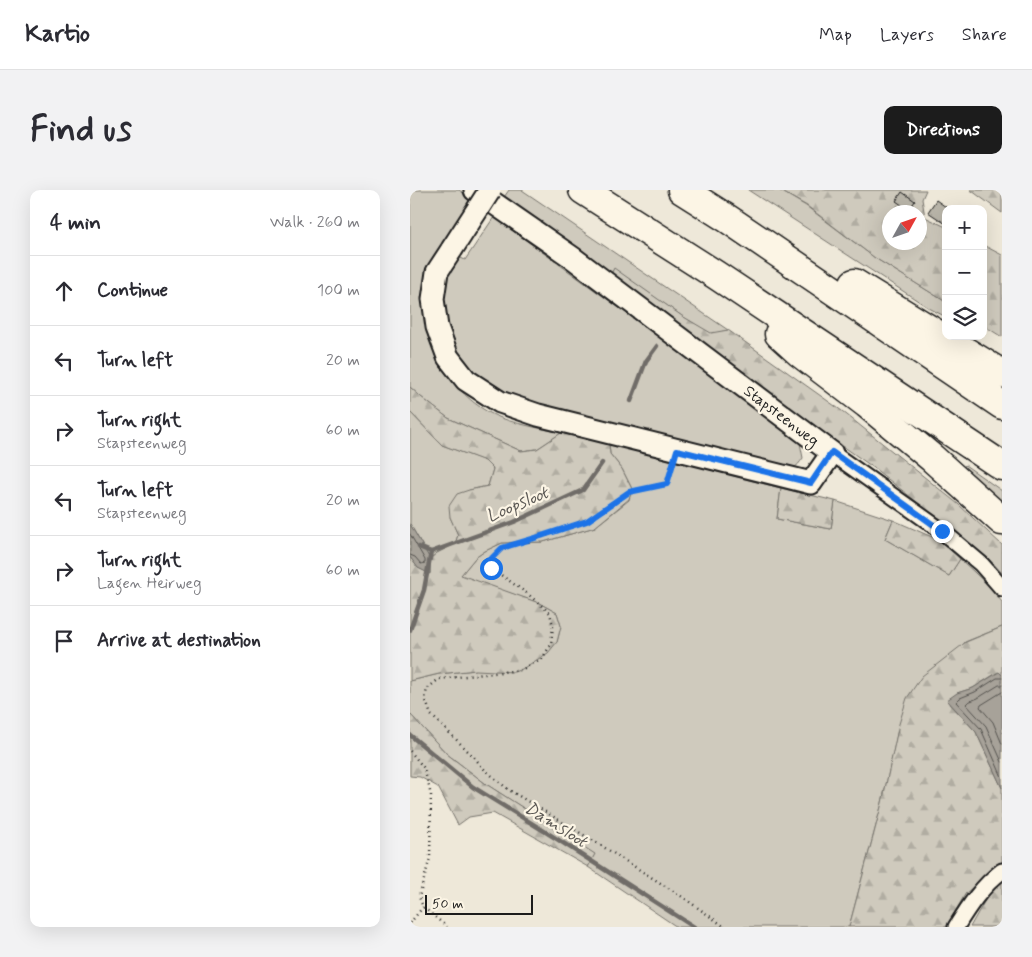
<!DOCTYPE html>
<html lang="en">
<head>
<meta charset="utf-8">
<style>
	body { margin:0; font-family:Mynerve,sans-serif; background:#f2f2f3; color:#2b2b33 }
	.controls { position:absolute; right:15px; top:15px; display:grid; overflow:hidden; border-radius:10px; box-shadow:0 5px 20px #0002 }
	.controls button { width:45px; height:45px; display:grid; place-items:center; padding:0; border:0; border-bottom:1px solid #e1e1e2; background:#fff; color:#2b2b33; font:25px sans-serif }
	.compass { position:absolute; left:472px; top:15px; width:45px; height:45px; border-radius:50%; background:#fff; box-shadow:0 5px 20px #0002; rotate:50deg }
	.scale { position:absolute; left:15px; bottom:12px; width:108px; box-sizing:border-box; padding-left:5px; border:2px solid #1c1c1c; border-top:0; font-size:14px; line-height:18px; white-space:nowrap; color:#1c1c1c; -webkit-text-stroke:4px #fcf5e5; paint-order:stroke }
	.stop { position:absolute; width:15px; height:15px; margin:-11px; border:4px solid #1a73e8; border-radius:50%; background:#fff }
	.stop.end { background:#1a73e8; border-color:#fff; box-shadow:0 1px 5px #0008 }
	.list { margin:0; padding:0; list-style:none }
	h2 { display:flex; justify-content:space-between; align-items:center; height:65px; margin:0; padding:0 20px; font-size:21px }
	h2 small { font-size:16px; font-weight:400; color:#7c7c81 }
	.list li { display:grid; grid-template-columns:32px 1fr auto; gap:15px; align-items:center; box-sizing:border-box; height:70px; padding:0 20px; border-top:1px solid #e1e1e2 }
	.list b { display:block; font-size:19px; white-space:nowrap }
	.list p { margin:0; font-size:16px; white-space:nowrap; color:#7c7c81 }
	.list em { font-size:16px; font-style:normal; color:#7c7c81 }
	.icon { flex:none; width:28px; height:28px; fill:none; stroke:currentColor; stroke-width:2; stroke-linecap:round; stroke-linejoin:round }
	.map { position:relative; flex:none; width:592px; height:737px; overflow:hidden; border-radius:10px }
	header { display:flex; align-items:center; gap:30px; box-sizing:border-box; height:70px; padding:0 25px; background:#fff; border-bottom:1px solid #e1e1e2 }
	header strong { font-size:24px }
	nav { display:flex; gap:28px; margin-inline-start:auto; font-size:18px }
	.intro { display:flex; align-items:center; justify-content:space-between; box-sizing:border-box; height:120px; padding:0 30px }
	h1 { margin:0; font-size:35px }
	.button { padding:12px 22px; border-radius:10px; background:#1c1c1c; color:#fff; font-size:18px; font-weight:700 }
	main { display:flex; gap:30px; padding:0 30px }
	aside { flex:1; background:#fff; border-radius:10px; box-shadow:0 5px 20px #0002 }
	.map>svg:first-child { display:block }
	.green { fill:#cfcabd; stroke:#76736c }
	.forest { fill:url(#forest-firs); stroke:#76736c; fill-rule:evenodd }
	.water { fill:#a7a299; stroke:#6f6c67 }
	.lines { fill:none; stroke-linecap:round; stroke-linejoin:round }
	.shore { stroke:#54524e; stroke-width:1 }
	.stream { stroke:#6f6c67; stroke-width:4.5 }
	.building { fill:#bab6aa; stroke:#1c1c1c }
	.street-casing { stroke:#1c1c1c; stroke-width:19 }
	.secondary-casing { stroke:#1c1c1c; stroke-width:25 }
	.highway-casing { stroke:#1c1c1c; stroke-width:31 }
	.path { stroke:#1c1c1c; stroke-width:2.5; stroke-dasharray:1 4; stroke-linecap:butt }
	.street { stroke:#fcf5e5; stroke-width:15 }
	.secondary { stroke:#fcf5e5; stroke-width:21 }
	.highway { stroke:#fcf5e5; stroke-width:28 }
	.secondary-bridge-casing { stroke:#1c1c1c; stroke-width:25; stroke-linecap:butt }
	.secondary-bridge { stroke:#fcf5e5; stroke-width:21 }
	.route { stroke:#1a73e8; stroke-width:6 }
	.labels { text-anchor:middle; stroke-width:4.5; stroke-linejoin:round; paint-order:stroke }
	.street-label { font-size:16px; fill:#1c1c1c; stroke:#fcf5e5 }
	.water-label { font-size:18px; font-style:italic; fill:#5b5854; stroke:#fcf5e5 }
</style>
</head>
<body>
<header>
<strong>Kartio</strong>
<nav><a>Map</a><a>Layers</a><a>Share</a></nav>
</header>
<div class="intro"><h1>Find us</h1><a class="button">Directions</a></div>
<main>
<aside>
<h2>4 min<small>Walk · 260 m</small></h2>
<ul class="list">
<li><svg class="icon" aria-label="ahead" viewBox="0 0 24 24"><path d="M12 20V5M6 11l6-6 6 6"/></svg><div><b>Continue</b></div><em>100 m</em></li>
<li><svg class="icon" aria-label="left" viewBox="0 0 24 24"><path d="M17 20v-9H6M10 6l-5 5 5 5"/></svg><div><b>Turn left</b></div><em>20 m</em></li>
<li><svg class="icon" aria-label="right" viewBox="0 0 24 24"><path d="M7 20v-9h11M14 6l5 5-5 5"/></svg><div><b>Turn right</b><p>Stapsteenweg</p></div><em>60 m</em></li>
<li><svg class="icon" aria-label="left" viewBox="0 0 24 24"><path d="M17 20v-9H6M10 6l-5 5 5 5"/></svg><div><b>Turn left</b><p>Stapsteenweg</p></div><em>20 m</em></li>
<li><svg class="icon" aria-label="right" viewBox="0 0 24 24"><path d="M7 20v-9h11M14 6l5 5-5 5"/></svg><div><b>Turn right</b><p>Lagen Heirweg</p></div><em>60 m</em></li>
<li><svg class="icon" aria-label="arrive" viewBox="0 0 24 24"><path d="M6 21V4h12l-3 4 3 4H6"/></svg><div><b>Arrive at destination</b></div></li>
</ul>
</aside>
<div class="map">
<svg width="592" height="737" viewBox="0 0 592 737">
	<defs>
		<pattern id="forest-firs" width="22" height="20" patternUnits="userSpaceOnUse" patternTransform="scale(1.25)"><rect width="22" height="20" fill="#cfcabd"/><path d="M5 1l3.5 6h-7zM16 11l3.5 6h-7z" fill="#b1ada2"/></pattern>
	</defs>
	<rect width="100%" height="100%" fill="#eee8d9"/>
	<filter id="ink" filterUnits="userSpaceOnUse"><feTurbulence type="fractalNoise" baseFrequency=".02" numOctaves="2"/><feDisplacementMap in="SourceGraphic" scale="10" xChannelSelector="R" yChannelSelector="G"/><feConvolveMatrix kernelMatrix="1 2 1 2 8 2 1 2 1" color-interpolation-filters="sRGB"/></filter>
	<g filter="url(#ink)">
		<g class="green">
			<path d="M0,0H49L61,8C44,38 23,66 15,100C13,106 14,113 15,119C15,124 14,129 15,134C22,170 51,210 84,225C103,234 131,238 151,243L127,259L111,261L38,228L11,207L0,197Z"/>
			<path d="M99,0H112L318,140L301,144L272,126L204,79L200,86L92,10Z"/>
			<path d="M338,0H369L396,16L465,68L536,112V127L519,118Z"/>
			<path d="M84,27L373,237L390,253L393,268C386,278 383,281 370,279L99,206C87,198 71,190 61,180C39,158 26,112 39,83C41,77 46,72 49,67L55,70Z"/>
			<path d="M0,222L32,255L76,271L83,279L78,296L59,300L40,327L48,345L45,354L27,363L20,369L0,334Z"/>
			<path d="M199,254L371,298L367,329L421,339L425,311L483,330L475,349L539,386L550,369L580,397L592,412V437L555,452L489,535L472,613L439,737H267L178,677L184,664L76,594L37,564L0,524V491L29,484L65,480L147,452L151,436L147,423L129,413L50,386L65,368L75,361L92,353L133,352L185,337L219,310L222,299L212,279L200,264Z"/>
			<path d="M555,275L592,301V315L552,280Z"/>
		</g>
		<g class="forest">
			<path d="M369,0H516L512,9L515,27L536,37V112L465,68L397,16ZM480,22H510V52H480Z"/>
			<path d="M560,0H592V23L562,1Z"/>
			<path d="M573,55L592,65V147L573,135Z"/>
			<path d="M204,78L272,126L301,143L318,140L432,221L548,314L592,355V383L579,369L464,278L325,180L200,86Z"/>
			<path d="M0,197L11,207L38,228L111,261L127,259L151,243L199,254L200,264L212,279L222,299L219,309L185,337L133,352L92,353L75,361L65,368L51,385L129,413L147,423L151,436L147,452L138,463L112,479L104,482L66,480L29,484L0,491V367L8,378L20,383V369L27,363L45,354L48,345L40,327L39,316L47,304L59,300L78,296L83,279L75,271L32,255L0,222Z"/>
			<path d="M371,298L425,311L421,339L367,329Z"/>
			<path d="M483,330L529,350L550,369L539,386L475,349Z"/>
			<path d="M592,437V485L588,482L563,498L547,503L540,514L566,542L592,598V672L556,703L536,737H439L472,613L489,534L497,508L512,486L556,452Z"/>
			<path d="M0,524L37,564L76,594L185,664L178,677L83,623L59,627L48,635L28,597L10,587L0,586Z"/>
			<path d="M592,692V737H560L578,705Z"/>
		</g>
		<g class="water">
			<path d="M0,334L20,369V384L8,378L0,367Z"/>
			<path d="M589,482L592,485V598L566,542L537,510L547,503L563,498Z"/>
		</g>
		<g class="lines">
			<g class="shore">
				<path d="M0,344L15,370V373L11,374L5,367L0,365"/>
				<path d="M592,488H587L565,502L550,508L546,512L571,539L592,587"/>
				<path d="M592,495H589L568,508L558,512L556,514L576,536L592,572"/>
				<path d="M592,502L571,515L570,517L583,532L592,554"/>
			</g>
			<g class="stream">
				<path d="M221,211L236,171L247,156"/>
				<path d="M21,362L104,332L173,300L192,273"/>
				<path d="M0,440L14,400L21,362L9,357"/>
				<path d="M0,545L63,597L147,649L284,737"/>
			</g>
		</g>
		<g class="building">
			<path d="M492,2L505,11L499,20L486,11Z"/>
			<path d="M526,10L536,17V34L518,22Z"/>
		</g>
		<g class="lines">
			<defs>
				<g id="street">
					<path d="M422,263L532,341L571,374L592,398"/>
					<path d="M546,737C559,716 572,696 592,681"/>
				</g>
				<path id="secondary" d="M42,59L27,82L23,109L27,137L38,167L56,190L90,212L128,225L401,293L422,263L163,68L65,0"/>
				<g id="highway">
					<path d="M173,0L306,85L592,276"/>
					<path d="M272,0L318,29L592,215"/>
					<path d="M444,93L592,184"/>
					<path d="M369,144L390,163L457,214L522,268L592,331"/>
				</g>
			</defs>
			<use href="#street" class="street-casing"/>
			<use href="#secondary" class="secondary-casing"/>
			<use href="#highway" class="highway-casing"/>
			<g class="path">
				<path d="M262,276L257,294L219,302L177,331L125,349L92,358L81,369V378L118,404L140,423L143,436L141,454L132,469L111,480L29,489L17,499L15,508L21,525L63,566L75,580L99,600L192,656L274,708L315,737"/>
				<path d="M0,561L14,578L21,605L20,668L9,707L13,717L37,737"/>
				<path d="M0,733L13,717"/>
			</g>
			<use href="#street" class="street"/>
			<use href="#secondary" class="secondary"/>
			<use href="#highway" class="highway"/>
			<defs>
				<path id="secondary-bridge" d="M42,59L80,0"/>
			</defs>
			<use href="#secondary-bridge" class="secondary-bridge-casing"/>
			<use href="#secondary-bridge" class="secondary-bridge"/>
		</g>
	</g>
	<g class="lines" filter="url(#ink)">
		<path class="route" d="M81,378V369L92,358L125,348L177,331L219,302L257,294L267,260L401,293L422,262L532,341"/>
	</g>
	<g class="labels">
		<g class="street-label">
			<text transform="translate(372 225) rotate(37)" y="6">Stapsteenweg</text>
		</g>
		<g class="water-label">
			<text transform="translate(107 314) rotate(-23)" y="6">Loopsloot</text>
			<text transform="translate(146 634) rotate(32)" y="6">Damsloot</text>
		</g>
	</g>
</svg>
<div class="controls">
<button>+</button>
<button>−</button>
<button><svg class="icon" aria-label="layers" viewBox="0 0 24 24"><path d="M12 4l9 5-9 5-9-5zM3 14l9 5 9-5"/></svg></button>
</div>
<svg class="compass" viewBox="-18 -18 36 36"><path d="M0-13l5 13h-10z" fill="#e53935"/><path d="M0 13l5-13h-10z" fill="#7c7c81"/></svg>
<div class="scale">50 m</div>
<div class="stop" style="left:81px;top:378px"></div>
<div class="stop end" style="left:532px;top:341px"></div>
</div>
</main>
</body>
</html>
